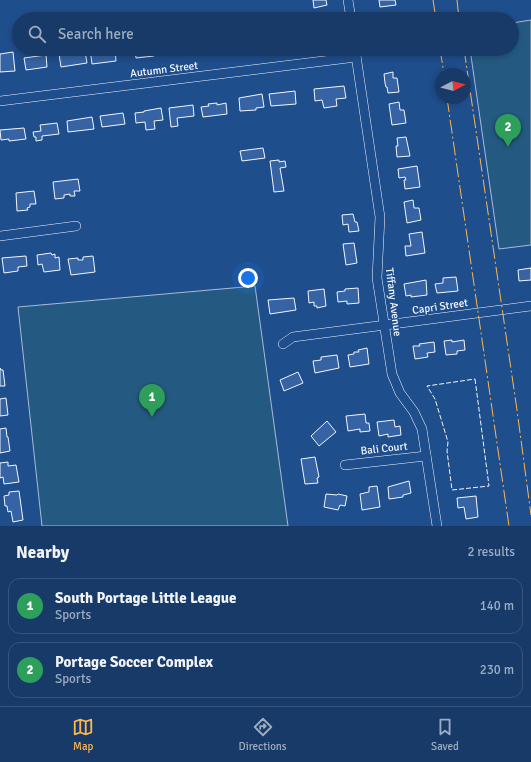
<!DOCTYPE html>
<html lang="en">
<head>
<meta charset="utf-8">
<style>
	body { margin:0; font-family:Signika,sans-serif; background:#244571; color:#f1f3f6 }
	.compass { position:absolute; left:435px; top:68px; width:36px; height:36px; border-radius:50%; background:#173a69; box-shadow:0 2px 6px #0003; rotate:83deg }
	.you { position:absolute; left:248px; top:278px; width:14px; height:14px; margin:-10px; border:3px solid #fff; border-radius:50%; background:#1a73e8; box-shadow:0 0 0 6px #1a73e833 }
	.badge { display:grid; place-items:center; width:26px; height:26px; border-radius:50%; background:#ffb74d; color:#fff; font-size:13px; font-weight:700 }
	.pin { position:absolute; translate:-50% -33px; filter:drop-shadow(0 1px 2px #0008) }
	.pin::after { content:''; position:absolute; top:21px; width:14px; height:12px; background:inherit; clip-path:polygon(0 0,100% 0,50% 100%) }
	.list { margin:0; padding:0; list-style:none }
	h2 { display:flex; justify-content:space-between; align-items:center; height:52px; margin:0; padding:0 16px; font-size:17px }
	h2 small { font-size:13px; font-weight:400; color:#9eadc0 }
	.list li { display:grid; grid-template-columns:26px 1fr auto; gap:12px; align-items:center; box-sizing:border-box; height:56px; margin:0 8px 8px; padding:0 8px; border:1px solid #36547d; border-radius:12px }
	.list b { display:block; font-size:15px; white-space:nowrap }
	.list p { margin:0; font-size:13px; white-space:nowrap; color:#9eadc0 }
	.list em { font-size:13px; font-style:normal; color:#9eadc0 }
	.icon { flex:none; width:22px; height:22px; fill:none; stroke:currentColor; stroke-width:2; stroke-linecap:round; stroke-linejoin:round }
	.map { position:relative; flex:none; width:531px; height:526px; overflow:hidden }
	.search { position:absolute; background:#173a69; box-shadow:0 2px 6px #0003; left:12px; right:12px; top:12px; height:44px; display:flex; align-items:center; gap:10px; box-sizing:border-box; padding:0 14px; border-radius:22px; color:#9eadc0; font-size:15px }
	.sheet { height:180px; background:#173a69 }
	nav { display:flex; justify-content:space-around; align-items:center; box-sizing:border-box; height:56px; border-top:1px solid #36547d; background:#173a69; font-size:11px; color:#9eadc0 }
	nav a { display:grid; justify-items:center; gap:2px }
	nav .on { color:#ffb74d }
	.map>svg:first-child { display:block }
	.green { fill:#245a82; stroke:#a8bbd7 }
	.building { fill:#3563a3; stroke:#f2f6ff }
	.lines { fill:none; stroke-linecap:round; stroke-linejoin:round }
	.minor-casing { stroke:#f2f6ff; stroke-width:10 }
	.minor { stroke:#1f4e8c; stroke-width:9 }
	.fence { stroke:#f2f6ff; stroke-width:1; stroke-dasharray:5 2; stroke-linecap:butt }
	.power { stroke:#ffb74d; stroke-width:1; stroke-dasharray:14 3 2 3; stroke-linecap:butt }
	.labels { text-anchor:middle; stroke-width:3; stroke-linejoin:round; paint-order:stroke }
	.street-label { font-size:11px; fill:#f2f6ff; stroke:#1f4e8c }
</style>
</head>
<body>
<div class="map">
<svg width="531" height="526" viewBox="0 0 531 526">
	<rect width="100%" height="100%" fill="#1f4e8c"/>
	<g class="green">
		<path d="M531,20V245L499,249L470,49H512V23Z"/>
		<path d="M255,286L288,526H42L18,307Z"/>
	</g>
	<g class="building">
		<path d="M313,0H326L327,5L314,8Z"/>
		<path d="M379,0H395L396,5L380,7Z"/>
		<path d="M391,14L392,19H380V15Z"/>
		<path d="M90,49H115L116,61L92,64Z"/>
		<path d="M135,49H153L154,56L136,58Z"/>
		<path d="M160,49H185V52L161,55Z"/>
		<path d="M85,51L87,63L61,67L59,54Z"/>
		<path d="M13,52L15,71L0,72V54Z"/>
		<path d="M46,55L47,67L26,70L24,58Z"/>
		<path d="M393,72V78H397L399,92L388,93L387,87H386L385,83L384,74Z"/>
		<path d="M344,86L346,98L336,99L337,106L324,108L322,100L315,101L314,89Z"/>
		<path d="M295,91L296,104L271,106L269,94Z"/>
		<path d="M262,94L264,107L256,108V110L240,111L239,98Z"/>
		<path d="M399,102L400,110H404L406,123L392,125L389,104Z"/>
		<path d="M217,103V105L226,103L227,114L203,117L201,107L209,106L208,104Z"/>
		<path d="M193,105L194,116L177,118L178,126L171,127L169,108Z"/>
		<path d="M161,108L163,120L154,121L155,129L146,130L145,122L136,123L135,113L144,112V111Z"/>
		<path d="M123,113L125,124L102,127L100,116Z"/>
		<path d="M92,117L94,129L68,132L67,121Z"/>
		<path d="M57,123L59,134L42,136V140L36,141V137H34L33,132L41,131L40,125Z"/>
		<path d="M24,128L26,139L9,141V139L1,140L0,130Z"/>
		<path d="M406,137L410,156L397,157L396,146H398L397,138Z"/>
		<path d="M263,148L265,158L242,161L240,151Z"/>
		<path d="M279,160V162L285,161L286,167L280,168L284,191L274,192L270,161Z"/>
		<path d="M417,166L420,187L405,189L404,180H406L405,177L399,178L398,169Z"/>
		<path d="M78,179L80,191H74L75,196H70V194L64,195V198L55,199L53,182Z"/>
		<path d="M34,191L36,204H30V207L27,208L28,210L17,211L16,193Z"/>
		<path d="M413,200L414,208H419L421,220L407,223L404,202Z"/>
		<path d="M353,214L355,222H357L359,231L349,232L348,224L343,225L342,215Z"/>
		<path d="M422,232L425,253L406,256L405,246H411L409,234Z"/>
		<path d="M354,243L357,263L346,265L343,244Z"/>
		<path d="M51,253L52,255L55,254V258L59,257L60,270L44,272L42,264L38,265L37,255Z"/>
		<path d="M26,256L27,266L18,267V271L4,273L2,258Z"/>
		<path d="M93,256L95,272L71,275L68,259L78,258V260H83V257Z"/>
		<path d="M531,268V280L519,281L518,270Z"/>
		<path d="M456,277L458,291L437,293L435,284L443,283V278Z"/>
		<path d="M426,280L427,295L411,297V295L406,296L404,284Z"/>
		<path d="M358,288L359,303L347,304V301L338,302L337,292L345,291V289Z"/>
		<path d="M324,289L326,306L317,308V306H314V302L309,303L308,291Z"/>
		<path d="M294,298L296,310L270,314L268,300Z"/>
		<path d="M452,340V342L464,340L465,350L457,351V354L446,355L444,341Z"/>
		<path d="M434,342L435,352L427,353L428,357L415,359L413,346H420L419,344Z"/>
		<path d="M367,348L369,364L350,367L348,355L354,354V352H359L358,350Z"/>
		<path d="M337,355L339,368L315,373L313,361L321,360V357Z"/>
		<path d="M0,368L1,370H3L5,386H0Z"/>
		<path d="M298,372L303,383L284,391L280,380Z"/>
		<path d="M6,398L8,415L0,416V399Z"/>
		<path d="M365,414L366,423H369L370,431L360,432V429L348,431L346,416Z"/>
		<path d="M394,420L395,427L400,426L401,435L388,437V434L379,436L377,422Z"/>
		<path d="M327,421L336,432L319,446L311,436Z"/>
		<path d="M6,428L7,437H8L10,451L0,453V429Z"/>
		<path d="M315,457L319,477L317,478L318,483L305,484L301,459Z"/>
		<path d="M8,462V466L16,465L19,482L4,484L3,477L0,478V463Z"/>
		<path d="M409,481L411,493L403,495V497L389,499L388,487Z"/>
		<path d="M377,486L380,507L362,510L360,494L369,492V487Z"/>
		<path d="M19,491L23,520L13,522L11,511L8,512L7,506H5L4,496L9,495V492Z"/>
		<path d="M326,494L337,495L338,494L347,496L345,506L340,505L338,510L324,507Z"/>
		<path d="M476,496L478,517L466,519L464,507L458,508L457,498Z"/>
	</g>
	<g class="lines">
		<defs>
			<g id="minor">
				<path d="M348,0L351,19"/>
				<path d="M355,49L380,217L377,278L392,374L400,393L414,412L422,429L437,526"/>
				<path d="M0,101L356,57"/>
				<path d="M0,236L76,226"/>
				<path d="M283,344L293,337L531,306"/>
				<path d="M345,465L426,456"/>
			</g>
		</defs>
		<use href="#minor" class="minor-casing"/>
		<use href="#minor" class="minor"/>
		<path class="fence" d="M475,379L489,486L452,490L447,451L448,442L445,432L435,399L427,386Z"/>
		<g class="power">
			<path d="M433,0L436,19"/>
			<path d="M457,0L459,19"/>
			<path d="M440,49L444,74"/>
			<path d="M464,49L517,410L531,515"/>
			<path d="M447,98L509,526"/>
		</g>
	</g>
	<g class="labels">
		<g class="street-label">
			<text transform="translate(164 69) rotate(-7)" y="4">Autumn Street</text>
			<text transform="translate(394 302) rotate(83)" y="4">Tiffany Avenue</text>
			<text transform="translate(440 306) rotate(-8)" y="4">Capri Street</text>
			<text transform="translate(384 448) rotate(-6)" y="4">Bali Court</text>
		</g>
	</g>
</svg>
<svg class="compass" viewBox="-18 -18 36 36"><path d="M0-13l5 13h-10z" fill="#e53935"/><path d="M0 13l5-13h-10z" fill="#9eadc0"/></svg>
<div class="you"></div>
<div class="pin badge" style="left:152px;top:417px;background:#2e9e5b">1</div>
<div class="pin badge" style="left:508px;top:147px;background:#2e9e5b">2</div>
<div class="search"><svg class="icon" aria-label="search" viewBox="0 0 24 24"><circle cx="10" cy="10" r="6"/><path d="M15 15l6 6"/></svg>Search here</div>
</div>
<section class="sheet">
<h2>Nearby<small>2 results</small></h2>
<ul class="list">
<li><span class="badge" style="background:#2e9e5b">1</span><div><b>South Portage Little League</b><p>Sports</p></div><em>140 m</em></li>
<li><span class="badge" style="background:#2e9e5b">2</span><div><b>Portage Soccer Complex</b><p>Sports</p></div><em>230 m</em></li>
</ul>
</section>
<nav>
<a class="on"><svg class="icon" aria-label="map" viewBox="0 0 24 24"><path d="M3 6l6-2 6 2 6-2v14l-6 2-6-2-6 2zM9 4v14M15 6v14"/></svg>Map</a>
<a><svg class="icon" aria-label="directions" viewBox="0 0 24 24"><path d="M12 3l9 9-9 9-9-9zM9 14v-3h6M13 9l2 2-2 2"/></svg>Directions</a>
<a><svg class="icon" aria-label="saved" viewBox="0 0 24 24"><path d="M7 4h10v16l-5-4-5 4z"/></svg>Saved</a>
</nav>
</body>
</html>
